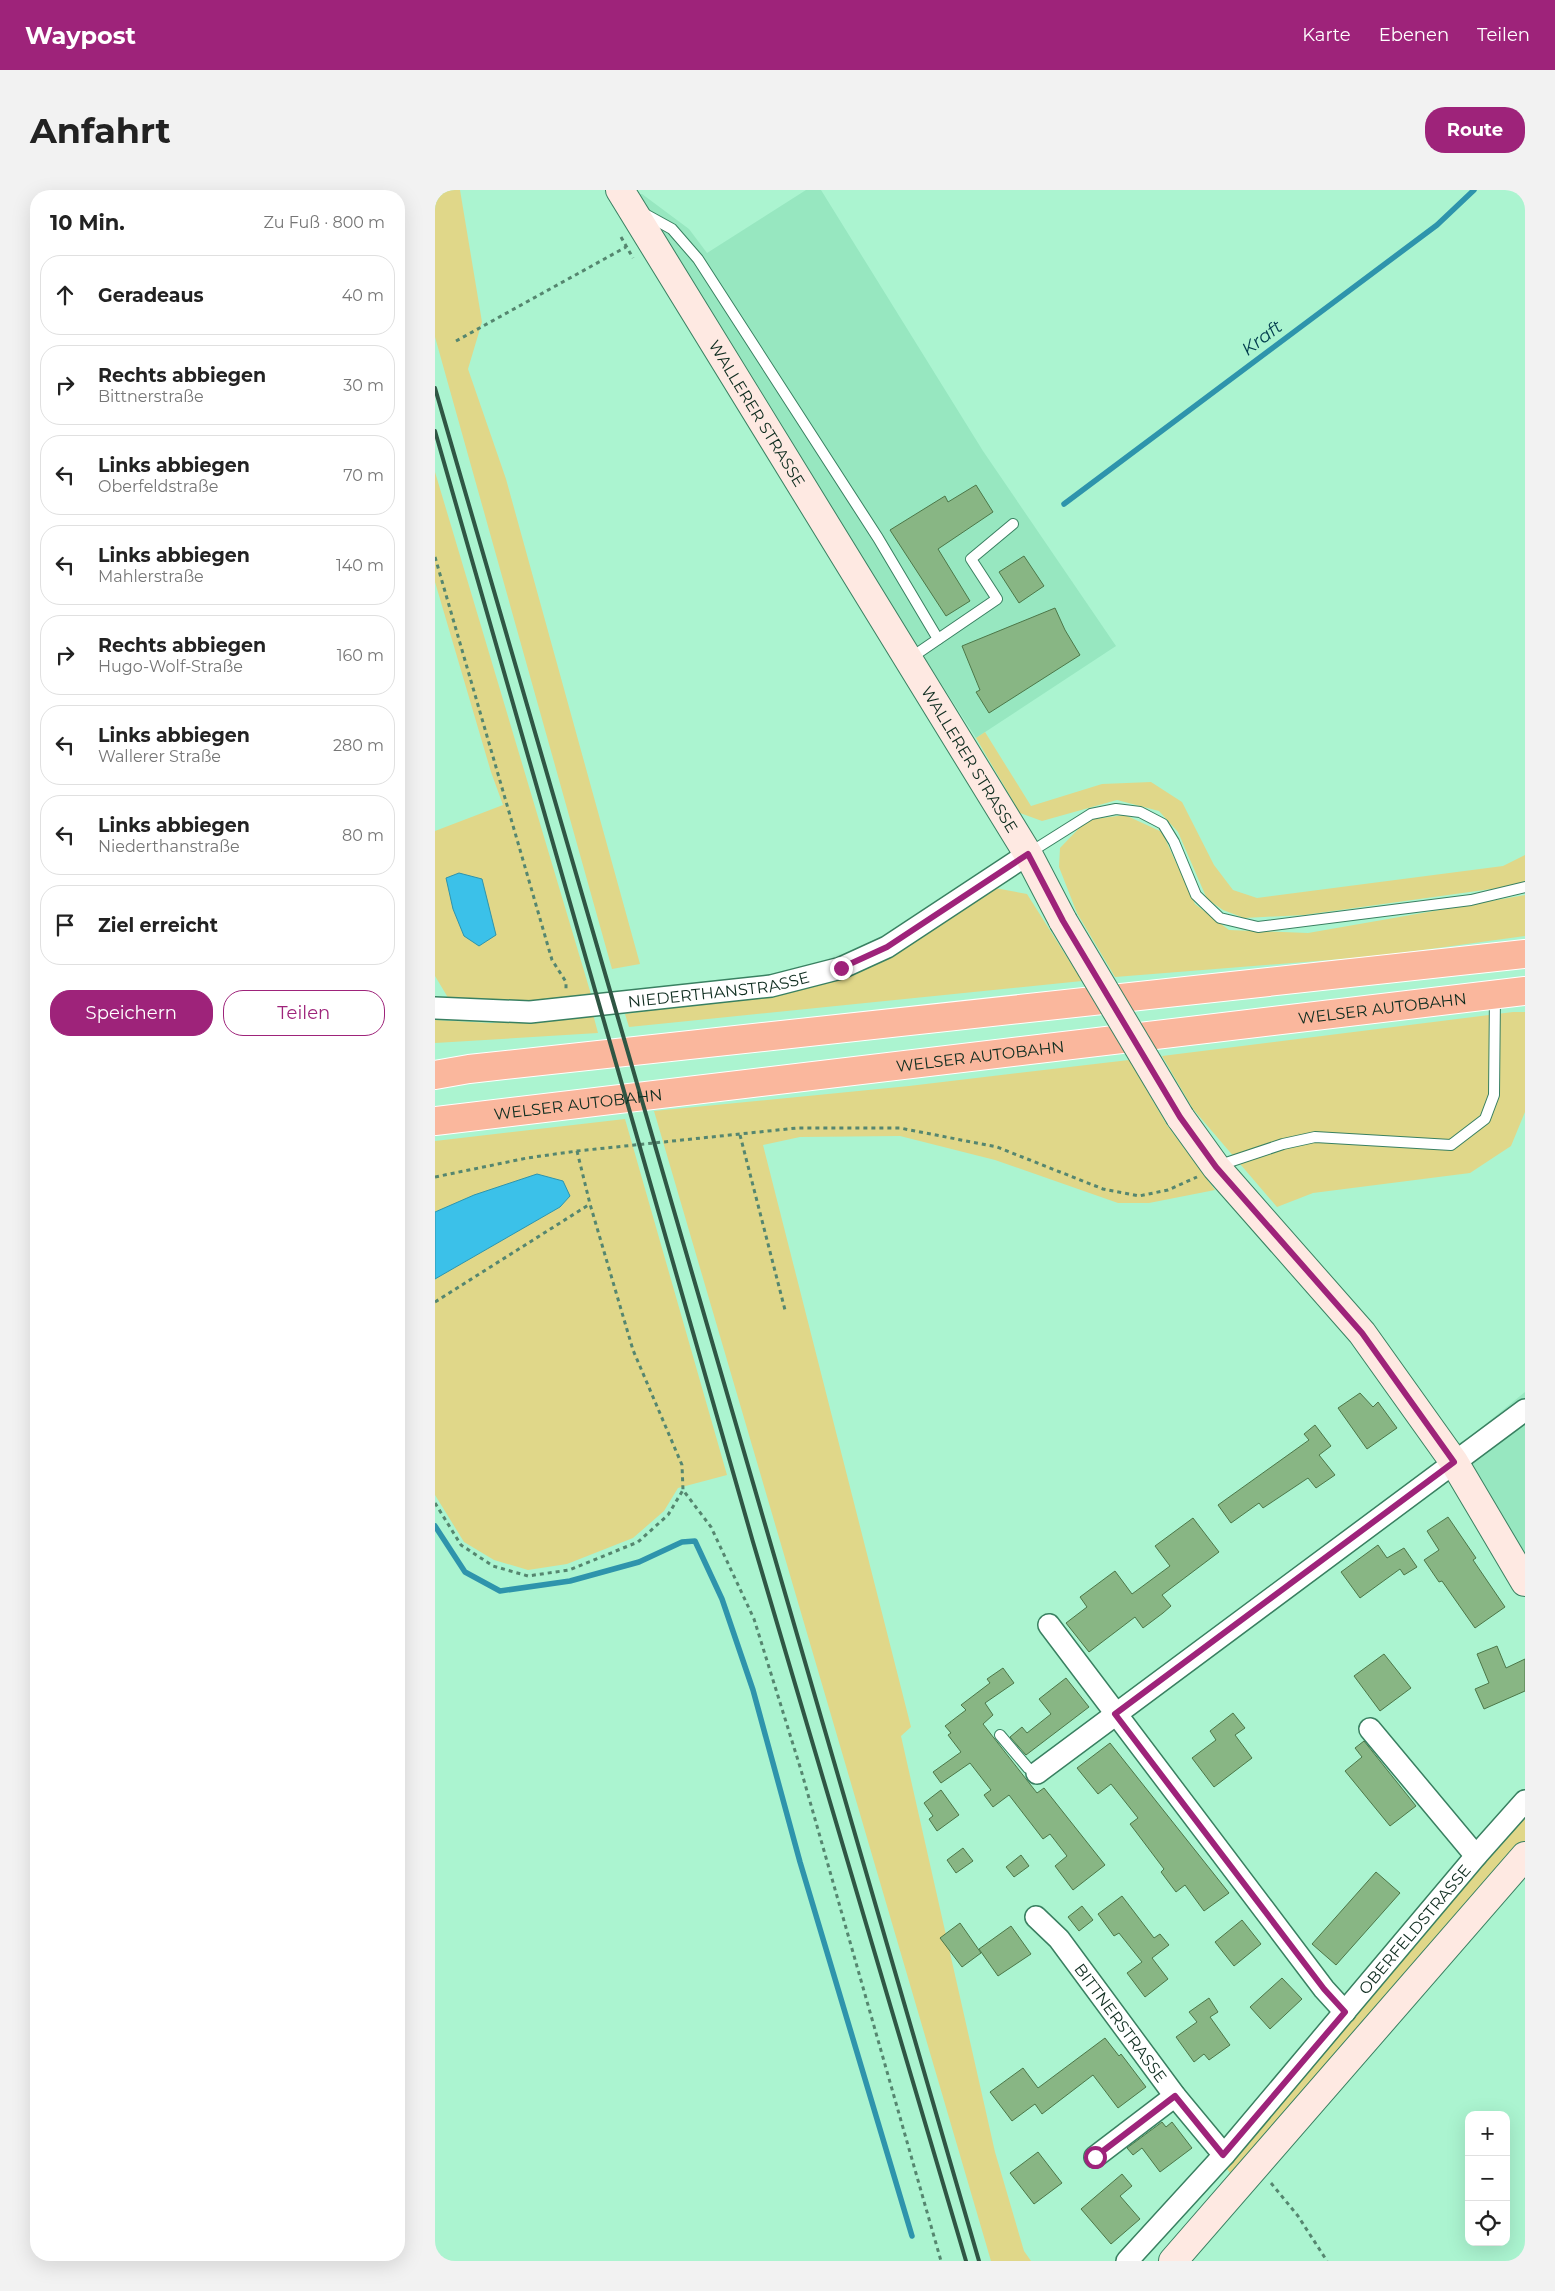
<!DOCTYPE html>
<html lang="de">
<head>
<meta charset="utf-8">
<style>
	body { margin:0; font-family:Montserrat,sans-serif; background:#f2f2f2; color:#222 }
	.controls { position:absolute; right:15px; bottom:15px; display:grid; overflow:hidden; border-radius:10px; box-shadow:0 5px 20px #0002 }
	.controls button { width:45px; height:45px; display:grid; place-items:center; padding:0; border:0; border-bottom:1px solid #e0e0e0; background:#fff; color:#222; font:25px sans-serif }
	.stop { position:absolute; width:15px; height:15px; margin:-11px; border:4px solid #9e237a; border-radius:50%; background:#fff }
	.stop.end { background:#9e237a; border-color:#fff; box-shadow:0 1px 5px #0008 }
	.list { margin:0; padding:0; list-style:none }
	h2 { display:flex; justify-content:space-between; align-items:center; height:65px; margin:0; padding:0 20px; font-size:21px }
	h2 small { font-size:16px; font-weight:400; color:#767676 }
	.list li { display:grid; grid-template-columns:32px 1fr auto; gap:15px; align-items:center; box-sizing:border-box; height:80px; margin:0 10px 10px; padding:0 10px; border:1px solid #e0e0e0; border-radius:20px }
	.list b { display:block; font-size:19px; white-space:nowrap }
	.list p { margin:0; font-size:16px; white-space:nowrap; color:#767676 }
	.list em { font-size:16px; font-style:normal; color:#767676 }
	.actions { display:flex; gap:10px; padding:15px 20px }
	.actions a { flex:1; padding:11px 0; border:1px solid #9e237a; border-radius:20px; text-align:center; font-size:18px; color:#9e237a }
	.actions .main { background:#9e237a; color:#fff }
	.icon { flex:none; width:28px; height:28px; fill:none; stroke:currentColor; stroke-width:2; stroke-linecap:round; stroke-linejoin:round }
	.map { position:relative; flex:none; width:1090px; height:2071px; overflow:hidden; border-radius:20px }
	header { display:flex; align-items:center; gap:30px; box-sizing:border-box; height:70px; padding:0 25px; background:#9e237a; color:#fff }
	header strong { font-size:24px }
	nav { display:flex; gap:28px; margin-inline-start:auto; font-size:18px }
	.intro { display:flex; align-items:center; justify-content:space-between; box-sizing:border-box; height:120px; padding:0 30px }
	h1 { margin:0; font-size:35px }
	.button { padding:12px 22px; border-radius:20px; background:#9e237a; color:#fff; font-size:18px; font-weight:700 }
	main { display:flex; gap:30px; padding:0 30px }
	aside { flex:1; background:#fff; border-radius:20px; box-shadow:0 5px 20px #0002 }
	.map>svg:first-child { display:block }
	.built { fill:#97e7c0 }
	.green { fill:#e0d789 }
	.water { fill:#3bc1e9; stroke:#2e94ac }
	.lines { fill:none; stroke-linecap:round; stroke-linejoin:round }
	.stream { stroke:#2e94ac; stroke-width:5.5 }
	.building { fill:#88b684; stroke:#4c7748 }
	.lane-casing { stroke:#398061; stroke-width:12 }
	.street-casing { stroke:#398061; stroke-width:24 }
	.secondary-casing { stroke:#398061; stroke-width:30 }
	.highway-casing { stroke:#fff; stroke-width:30 }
	.path { stroke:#55866f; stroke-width:3; stroke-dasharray:4 4; stroke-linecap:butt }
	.lane { stroke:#fff; stroke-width:10 }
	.street { stroke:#fff; stroke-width:21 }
	.secondary { stroke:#fee9e2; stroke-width:28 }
	.highway { stroke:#fab79d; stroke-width:28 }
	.rail { stroke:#2f5644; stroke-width:4 }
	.secondary-bridge-casing { stroke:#398061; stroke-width:30; stroke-linecap:butt }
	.secondary-bridge { stroke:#fee9e2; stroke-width:28 }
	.route { stroke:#9e237a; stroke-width:6 }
	.labels { text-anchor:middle; stroke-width:4.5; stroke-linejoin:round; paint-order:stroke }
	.street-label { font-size:16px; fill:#0e2c1f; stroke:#abf4d0 }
	.water-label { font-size:18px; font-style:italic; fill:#003c4d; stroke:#abf4d0 }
</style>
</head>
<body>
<header>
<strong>Waypost</strong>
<nav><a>Karte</a><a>Ebenen</a><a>Teilen</a></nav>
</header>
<div class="intro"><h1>Anfahrt</h1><a class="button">Route</a></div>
<main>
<aside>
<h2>10 Min.<small>Zu Fuß · 800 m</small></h2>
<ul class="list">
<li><svg class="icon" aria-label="ahead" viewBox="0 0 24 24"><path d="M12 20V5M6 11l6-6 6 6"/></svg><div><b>Geradeaus</b></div><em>40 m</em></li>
<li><svg class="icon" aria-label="right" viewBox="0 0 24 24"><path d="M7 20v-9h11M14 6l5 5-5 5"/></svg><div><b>Rechts abbiegen</b><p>Bittnerstraße</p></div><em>30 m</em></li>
<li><svg class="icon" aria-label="left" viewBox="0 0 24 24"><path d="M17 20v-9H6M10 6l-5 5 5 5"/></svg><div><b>Links abbiegen</b><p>Oberfeldstraße</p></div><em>70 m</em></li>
<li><svg class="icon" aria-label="left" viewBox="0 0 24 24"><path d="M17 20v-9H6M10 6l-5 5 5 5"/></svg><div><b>Links abbiegen</b><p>Mahlerstraße</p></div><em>140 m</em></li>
<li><svg class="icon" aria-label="right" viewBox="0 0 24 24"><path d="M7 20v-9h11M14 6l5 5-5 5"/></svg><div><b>Rechts abbiegen</b><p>Hugo-Wolf-Straße</p></div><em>160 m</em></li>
<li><svg class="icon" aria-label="left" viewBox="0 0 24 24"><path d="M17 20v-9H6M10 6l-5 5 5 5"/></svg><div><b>Links abbiegen</b><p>Wallerer Straße</p></div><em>280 m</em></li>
<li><svg class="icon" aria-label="left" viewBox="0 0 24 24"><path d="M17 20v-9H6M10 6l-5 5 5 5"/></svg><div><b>Links abbiegen</b><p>Niederthanstraße</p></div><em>80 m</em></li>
<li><svg class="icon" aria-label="arrive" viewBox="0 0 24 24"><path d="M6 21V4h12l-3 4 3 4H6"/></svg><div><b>Ziel erreicht</b></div></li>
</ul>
<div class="actions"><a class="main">Speichern</a><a>Teilen</a></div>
</aside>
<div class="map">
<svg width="1090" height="2071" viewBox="0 0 1090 2071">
	<rect width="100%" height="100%" fill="#abf4d0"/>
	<g class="built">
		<path d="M371,0H386L548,261L681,456L541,548L192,4H207L254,39L272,63Z"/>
		<path d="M1090,1202V1365L1023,1254L1036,1246Z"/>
	</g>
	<g class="green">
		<path d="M0,0H25L47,132L33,179L71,289L205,774L177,779L0,147Z"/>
		<path d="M0,282L158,811H15L0,786V641L68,615L56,582L0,392Z"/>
		<path d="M550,542L596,616L667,594L716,592L747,612L779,675L798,700L822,708L1068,676L1090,665V691L1078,696L869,725L809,728L788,720L772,709L743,642L724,621L682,610L607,631L585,623L541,548Z"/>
		<path d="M690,625L727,642L760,714L794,740L873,743L1090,705V746L944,766L680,787L642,723L624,677L625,658L652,630Z"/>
		<path d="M560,698L592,704L647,791L194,837L190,824L352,802Z"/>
		<path d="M1078,822H1090V922L1076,956L1035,983L878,1003L842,1017L758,919L727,866Z"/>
		<path d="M158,824L163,843L0,853V830L56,833Z"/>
		<path d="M694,870L732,935L780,1000L714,1013H683L560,970L465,946L365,947L328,955L476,1537L466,1546L560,1962L589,2061L596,2071H556L219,921L474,896Z"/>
		<path d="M190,929L292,1285L243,1298L229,1321L198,1348L132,1374L93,1380L59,1370L29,1352L0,1305V1089L125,1017L39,1005L0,1022V951Z"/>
		<path d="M1090,1622V1654L800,1989L792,1979L965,1759Z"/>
	</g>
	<g class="water">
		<path d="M24,683L47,689L61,745L44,756L29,746L18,719L11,688Z"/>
		<path d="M102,984L128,991L135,1006L125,1017L0,1089V1022L39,1005Z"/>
	</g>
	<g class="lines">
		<g class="stream">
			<path d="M629,314L1002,35L1039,0"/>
			<path d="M0,1336L30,1382L65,1401L135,1391L204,1372L247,1352L260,1351L287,1409L318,1500L365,1672L477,2046"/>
		</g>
	</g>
	<g class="building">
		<path d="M541,295L558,322L503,359L535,411L511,426L455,340L510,306L513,312Z"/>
		<path d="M589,366L609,396L584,413L564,382Z"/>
		<path d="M620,418L630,440L645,465L554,523L541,502L545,500L527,456Z"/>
		<path d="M925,1203L938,1217L943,1212L962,1238L932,1259L903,1218Z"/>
		<path d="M880,1235L896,1256L884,1265L900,1285L881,1298L873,1288L828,1318L824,1313L796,1333L783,1315L874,1250L869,1244Z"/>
		<path d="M1013,1327L1041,1368L1038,1370L1070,1417L1040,1438L1007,1391L1004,1392L989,1370L1004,1360L992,1341Z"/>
		<path d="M758,1328L784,1362L727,1405L736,1416L728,1423L708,1438L700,1427L654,1462L631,1433L652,1417L645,1407L680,1381L697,1404L735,1376L720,1356Z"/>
		<path d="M943,1355L952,1368L969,1358L982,1377L969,1385L965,1379L925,1408L906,1382Z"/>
		<path d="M1062,1456L1071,1478L1090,1469V1501L1049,1519L1040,1499L1054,1493L1042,1464Z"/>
		<path d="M949,1464L976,1498L945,1521L919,1486Z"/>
		<path d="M568,1478L579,1493L550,1513L558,1525L548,1534L602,1603L609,1598L670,1675L638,1700L620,1676L632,1666L615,1644L608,1649L574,1605L558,1617L549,1605L556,1600L535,1573L506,1593L498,1582L526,1562L513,1545L516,1543L510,1536L531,1520L526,1515L555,1493L552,1489Z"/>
		<path d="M631,1488L654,1517L591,1565L575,1547L587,1537L592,1543L616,1524L604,1509Z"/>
		<path d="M798,1523L810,1538L800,1545L817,1568L779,1597L757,1568L781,1550L775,1541Z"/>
		<path d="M929,1551L981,1616L955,1636L910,1581L927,1567L920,1558Z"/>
		<path d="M675,1553L794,1703L769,1721L750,1695L741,1702L726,1682L729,1679L695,1634L703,1628L676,1594L663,1604L642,1578Z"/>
		<path d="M506,1600L524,1625L502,1641L494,1629L498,1626L489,1613Z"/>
		<path d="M528,1658L538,1671L521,1683L512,1670Z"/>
		<path d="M586,1665L594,1676L579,1687L571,1677Z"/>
		<path d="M941,1682L965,1703L901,1775L877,1754Z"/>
		<path d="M687,1706L719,1748L725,1744L734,1755L717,1768L733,1789L710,1807L692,1783L707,1772L684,1743L679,1746L663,1724Z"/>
		<path d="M647,1716L658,1730L644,1741L633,1727Z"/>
		<path d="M807,1730L826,1754L799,1776L780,1752Z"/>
		<path d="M525,1733L546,1763L527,1777L505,1748Z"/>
		<path d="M576,1736L596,1764L563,1786L544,1759Z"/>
		<path d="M847,1788L867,1809L835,1839L815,1817Z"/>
		<path d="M774,1808L783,1822L775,1827L795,1855L774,1870L769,1864L759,1872L741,1847L762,1832L754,1822Z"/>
		<path d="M670,1848L684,1866L686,1864L711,1897L683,1918L658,1885L607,1924L600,1914L577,1931L555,1902L588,1878L603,1898Z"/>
		<path d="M727,1932L731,1937L737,1932L757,1958L725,1982L707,1958L698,1965L692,1958Z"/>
		<path d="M603,1962L627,1993L599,2014L575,1983Z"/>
		<path d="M687,1984L697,1996L685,2006L705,2029L676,2054L646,2019Z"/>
	</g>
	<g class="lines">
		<defs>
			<g id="lane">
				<path d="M208,23L237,39L263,69L443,348L503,449"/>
				<path d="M474,469L562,409L536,369L578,334"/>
				<path d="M594,663L656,624L681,619L705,622L728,634L739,652L761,705L785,728L823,737L1036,710L1090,697"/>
				<path d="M782,976L848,954L880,947L1016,955L1050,929L1059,905L1060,806"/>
				<path d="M565,1545L593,1578L602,1583"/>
			</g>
			<g id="street">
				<path id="s1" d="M0,818L95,822L336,796L406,778L452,757L593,664"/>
				<path d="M614,1435L889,1799L910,1822"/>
				<path d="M935,1539L1041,1666"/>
				<path d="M602,1583L1090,1220"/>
				<path id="s2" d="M601,1727L624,1749L740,1906L789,1965"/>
				<path d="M660,1967L740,1906"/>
				<path id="s3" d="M692,2071L789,1965L1041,1666L1090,1611"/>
			</g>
			<g id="secondary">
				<path id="s4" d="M185,0L593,664L628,731"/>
				<path d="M745,927L781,977L927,1143L1019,1272L1090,1392"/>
				<path d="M738,2071L1090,1666"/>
			</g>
			<g id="highway">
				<path d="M0,885L34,879L1090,764"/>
				<path id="s5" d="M0,931L1090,801"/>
			</g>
		</defs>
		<use href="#lane" class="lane-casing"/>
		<use href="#street" class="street-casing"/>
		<use href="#secondary" class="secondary-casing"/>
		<use href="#highway" class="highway-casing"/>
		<g class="path">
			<path d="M186,47L198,68"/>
			<path d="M21,151L191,57"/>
			<path d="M0,367L117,770L131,792V799"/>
			<path d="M305,945L350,1120"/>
			<path d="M142,961L155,1014L198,1160L247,1275L248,1300L276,1337L319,1429L366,1580L506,2071"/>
			<path d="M0,987L92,968L142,961L362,938H465L562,957L668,999L704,1006L733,1000L762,987"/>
			<path d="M0,1112L155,1014"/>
			<path d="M0,1313L26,1355L58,1376L93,1386L134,1380L203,1352L233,1325L248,1300"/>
			<path d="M836,1993L863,2026L892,2071"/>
		</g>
		<use href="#lane" class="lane"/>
		<use href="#street" class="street"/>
		<use href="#secondary" class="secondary"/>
		<use href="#highway" class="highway"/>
		<g class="rail">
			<path d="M0,198L544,2071"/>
			<path d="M0,241L318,1352L531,2071"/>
		</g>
		<defs>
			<path id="secondary-bridge" d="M628,731L745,927"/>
		</defs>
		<use href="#secondary-bridge" class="secondary-bridge-casing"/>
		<use href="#secondary-bridge" class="secondary-bridge"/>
	</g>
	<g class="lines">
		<path class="route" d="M406,778L452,757L593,664L628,731L745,927L781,977L927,1143L1019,1272L680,1524L889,1799L910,1822L788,1965L740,1906L660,1967"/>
	</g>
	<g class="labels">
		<g class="street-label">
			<text dy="6" stroke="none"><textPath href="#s4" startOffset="262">WALLERER STRASSE</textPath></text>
			<text dy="6" stroke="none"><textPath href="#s4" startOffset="668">WALLERER STRASSE</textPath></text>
			<text dy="6" stroke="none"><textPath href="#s1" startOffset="285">NIEDERTHANSTRASSE</textPath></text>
			<text dy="6" stroke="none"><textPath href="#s5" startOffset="954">WELSER AUTOBAHN</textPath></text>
			<text dy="6" stroke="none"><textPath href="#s5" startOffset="549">WELSER AUTOBAHN</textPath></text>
			<text dy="6" stroke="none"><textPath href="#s5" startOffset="144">WELSER AUTOBAHN</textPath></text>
			<text dy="6" stroke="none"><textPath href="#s3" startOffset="439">OBERFELDSTRASSE</textPath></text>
			<text dy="6" stroke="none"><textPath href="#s2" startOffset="136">BITTNERSTRASSE</textPath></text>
		</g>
		<g class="water-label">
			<text transform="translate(827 148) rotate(-37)" y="6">Kraft</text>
		</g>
	</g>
</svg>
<div class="controls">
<button>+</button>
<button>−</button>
<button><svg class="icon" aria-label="locate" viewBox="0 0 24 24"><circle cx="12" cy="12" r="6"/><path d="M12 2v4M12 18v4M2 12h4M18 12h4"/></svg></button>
</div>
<div class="stop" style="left:660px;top:1967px"></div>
<div class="stop end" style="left:406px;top:778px"></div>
</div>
</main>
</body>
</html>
